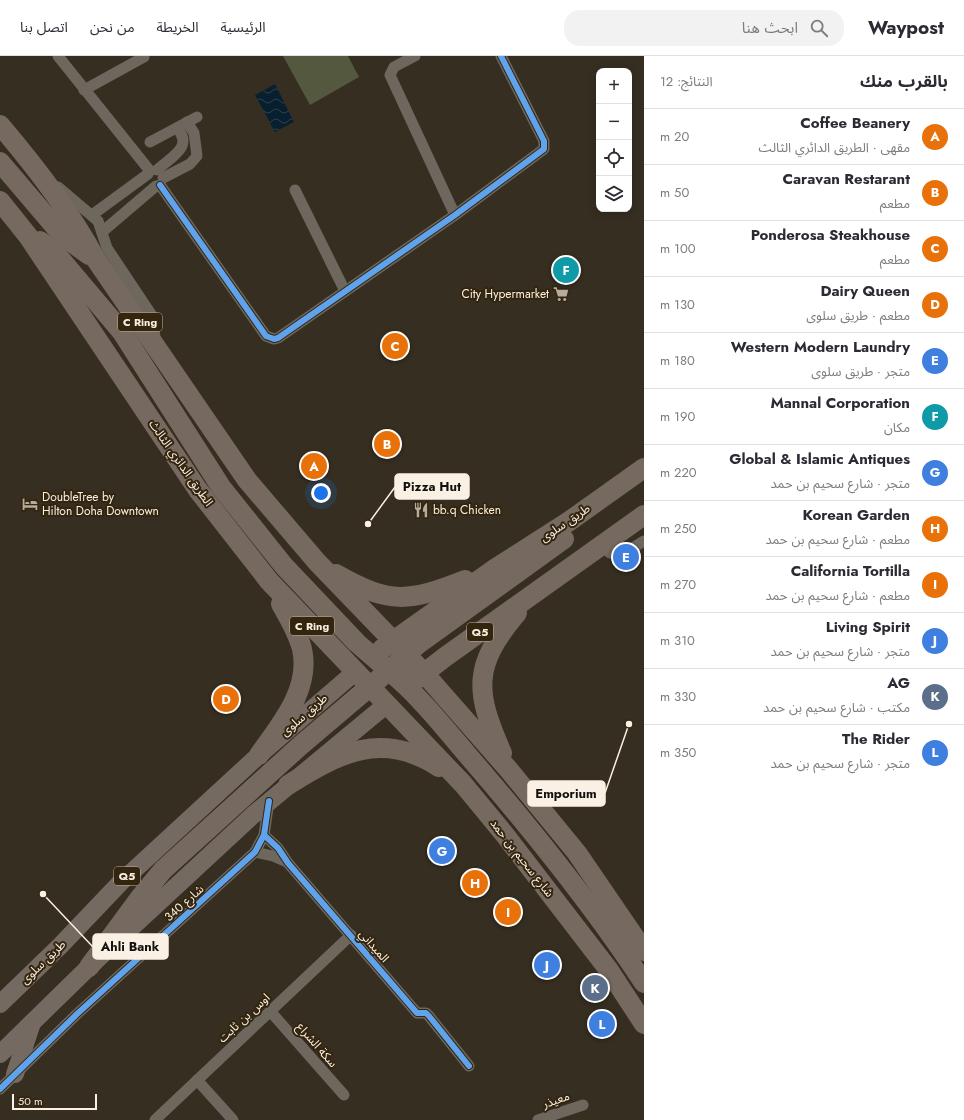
<!DOCTYPE html>
<html lang="ar">
<head>
<meta charset="utf-8">
<style>
	body { margin:0; font-family:Jost,"Noto Sans Arabic",sans-serif; background:#f2f2f3; color:#2b2b33; direction:rtl }
	.controls { position:absolute; right:12px; top:12px; display:grid; overflow:hidden; border-radius:8px; box-shadow:0 2px 10px #0003 }
	.controls button { width:36px; height:36px; display:grid; place-items:center; padding:0; border:0; border-bottom:1px solid #e1e1e2; background:#fff; color:#2b2b33; font:20px sans-serif }
	.scale { position:absolute; left:12px; bottom:10px; width:85px; box-sizing:border-box; padding-left:4px; border:2px solid #faf0e3; border-top:0; font-size:11px; line-height:14px; white-space:nowrap; color:#faf0e3; -webkit-text-stroke:3px #34250f; paint-order:stroke }
	.you { position:absolute; left:321px; top:437px; width:14px; height:14px; margin:-10px; border:3px solid #fff; border-radius:50%; background:#1a73e8; box-shadow:0 0 0 6px #1a73e833 }
	.badge { display:grid; place-items:center; width:26px; height:26px; border-radius:50%; background:#7c3aed; color:#fff; font-size:13px; font-weight:700 }
	.pin { position:absolute; translate:-50% -50%; border:2px solid #fff; box-shadow:0 1px 4px #0006 }
	.list { margin:0; padding:0; list-style:none }
	h2 { display:flex; justify-content:space-between; align-items:center; height:52px; margin:0; padding:0 16px; font-size:17px }
	h2 small { font-size:13px; font-weight:400; color:#7c7c81 }
	.list li { display:grid; grid-template-columns:26px 1fr auto; gap:12px; align-items:center; box-sizing:border-box; height:56px; padding:0 16px; border-top:1px solid #e1e1e2 }
	.list b { display:block; font-size:15px; white-space:nowrap }
	.list p { margin:0; font-size:13px; white-space:nowrap; color:#7c7c81 }
	.list em { font-size:13px; font-style:normal; color:#7c7c81 }
	.icon { flex:none; width:22px; height:22px; fill:none; stroke:currentColor; stroke-width:2; stroke-linecap:round; stroke-linejoin:round }
	.map { position:relative; flex:none; width:644px; height:1064px; overflow:hidden; direction:ltr }
	header { display:flex; align-items:center; gap:24px; box-sizing:border-box; height:56px; padding:0 20px; background:#fff; border-bottom:1px solid #e1e1e2 }
	header strong { font-size:19px }
	nav { display:flex; gap:22px; margin-inline-start:auto; font-size:14px }
	.search { width:280px; height:36px; background:#f2f2f3; display:flex; align-items:center; gap:10px; box-sizing:border-box; padding:0 14px; border-radius:16px; color:#7c7c81; font-size:15px }
	main { display:flex }
	aside { flex:1; background:#fff }
	.map>svg:first-child { display:block }
	.garden { fill:#53583e }
	.water { fill:url(#water-waves) }
	.lines { fill:none; stroke-linecap:round; stroke-linejoin:round }
	.street { stroke:#6d675e; stroke-width:11 }
	.primary { stroke:#756a62; stroke-width:18 }
	.highway { stroke:#76695f; stroke-width:20 }
	.cycleway-casing { stroke:#34250f; stroke-width:8 }
	.cycleway { stroke:#60a3ed; stroke-width:6 }
	.labels { text-anchor:middle; stroke-width:4; stroke-linejoin:round; paint-order:stroke }
	.shield { fill:#34250f; stroke:#bfb3a3; stroke-width:1 }
	.shield-label { font-size:11px; font-weight:bold; fill:#faf0e3 }
	.poi-label { font-size:12px; fill:#faf0e3; stroke:#34250f; text-anchor:start }
	.street-label { font-size:12px; fill:#faf0e3; stroke:#34250f }
	.leader { fill:none; stroke:#faf0e3; stroke-width:1.5 }
	.callout-dot { fill:#faf0e3; stroke:#34250f; stroke-width:1.5 }
	.callout { fill:#faf0e3; stroke:#faf0e3; stroke-width:1.5 }
	.callout-label { font-size:13px; text-anchor:middle; font-weight:bold; fill:#111 }
</style>
</head>
<body>
<header>
<strong>Waypost</strong>
<div class="search"><svg class="icon" aria-label="search" viewBox="0 0 24 24"><circle cx="10" cy="10" r="6"/><path d="M15 15l6 6"/></svg>ابحث هنا</div>
<nav><a>الرئيسية</a><a>الخريطة</a><a>من نحن</a><a>اتصل بنا</a></nav>
</header>
<main>
<aside>
<h2>بالقرب منك<small>النتائج: 12</small></h2>
<ul class="list">
<li><span class="badge" style="background:#e8710a">A</span><div><b>Coffee Beanery</b><p>مقهى · الطريق الدائري الثالث</p></div><em>20 m</em></li>
<li><span class="badge" style="background:#e8710a">B</span><div><b>Caravan Restarant</b><p>مطعم</p></div><em>50 m</em></li>
<li><span class="badge" style="background:#e8710a">C</span><div><b>Ponderosa Steakhouse</b><p>مطعم</p></div><em>100 m</em></li>
<li><span class="badge" style="background:#e8710a">D</span><div><b>Dairy Queen</b><p>مطعم · طريق سلوى</p></div><em>130 m</em></li>
<li><span class="badge" style="background:#3f7fe0">E</span><div><b>Western Modern Laundry</b><p>متجر · طريق سلوى</p></div><em>180 m</em></li>
<li><span class="badge" style="background:#0f9aa8">F</span><div><b>Mannal Corporation</b><p>مكان</p></div><em>190 m</em></li>
<li><span class="badge" style="background:#3f7fe0">G</span><div><b>Global &amp; Islamic Antiques</b><p>متجر · شارع سحيم بن حمد</p></div><em>220 m</em></li>
<li><span class="badge" style="background:#e8710a">H</span><div><b>Korean Garden</b><p>مطعم · شارع سحيم بن حمد</p></div><em>250 m</em></li>
<li><span class="badge" style="background:#e8710a">I</span><div><b>California Tortilla</b><p>مطعم · شارع سحيم بن حمد</p></div><em>270 m</em></li>
<li><span class="badge" style="background:#3f7fe0">J</span><div><b>Living Spirit</b><p>متجر · شارع سحيم بن حمد</p></div><em>310 m</em></li>
<li><span class="badge" style="background:#5c6f8a">K</span><div><b>AG</b><p>مكتب · شارع سحيم بن حمد</p></div><em>330 m</em></li>
<li><span class="badge" style="background:#3f7fe0">L</span><div><b>The Rider</b><p>متجر · شارع سحيم بن حمد</p></div><em>350 m</em></li>
</ul>
</aside>
<div class="map">
<svg width="644" height="1064" viewBox="0 0 644 1064">
	<defs>
		<pattern id="water-waves" width="16" height="10" patternUnits="userSpaceOnUse"><rect width="16" height="10" fill="#081f30"/><path d="M0 5q4-4 8 0t8 0" fill="none" stroke="#2d404e"/></pattern>
	</defs>
	<rect width="100%" height="100%" fill="#362e21"/>
	<path class="garden" d="M283,0H348L359,21L310,49Z"/>
	<path class="water" d="M275,28L294,66L275,76L255,39Z"/>
	<g class="lines">
		<g class="street">
			<path d="M58,0L150,115"/>
			<path d="M415,0L394,11L390,19L455,159"/>
			<path d="M84,34L144,1"/>
			<path d="M150,86L197,61"/>
			<path d="M157,114C171,101 194,91 177,72"/>
			<path d="M163,122L190,108L197,100L194,77L187,66"/>
			<path d="M160,129L266,280L274,283L278,282L455,159L544,93V85L501,0"/>
			<path d="M58,131L98,165L107,192L151,258L154,266L155,285"/>
			<path d="M295,134L345,235"/>
			<path d="M92,159L148,118"/>
			<path d="M102,176L156,130"/>
			<path d="M602,488L610,497L620,500L644,485"/>
			<path d="M264,779L278,792L288,807L417,957H426L429,960L469,1010"/>
			<path d="M255,796L273,800L287,806"/>
			<path d="M270,955L344,1039"/>
			<path d="M197,1024L233,1064"/>
			<path d="M0,1033L77,958L255,796L264,779L269,745"/>
			<path d="M155,1064L351,879"/>
			<path d="M538,1064L583,1049"/>
		</g>
		<g class="primary">
			<path d="M0,948L60,890L121,826L259,699L355,616"/>
			<path d="M0,998L89,911L253,759L387,648"/>
			<path d="M15,1018L31,970"/>
		</g>
		<g class="highway">
			<path d="M0,69C34,109 70,155 95,202L247,424L317,506L424,617L509,714L577,797L644,895"/>
			<path d="M0,106L63,180L89,199"/>
			<path d="M0,145L28,180L198,434L269,525L463,728L505,779L608,913L644,968"/>
			<path d="M40,185L52,193L122,276L221,431L284,510L357,587L386,612L396,618L404,620H414L424,617"/>
			<path d="M336,518C390,549 409,546 465,524"/>
			<path d="M382,593L496,512L568,466L644,412"/>
			<path d="M397,607L417,589L564,483"/>
			<path d="M390,616C419,639 447,675 471,703C533,775 592,848 644,927"/>
			<path d="M414,625L445,601L644,459"/>
			<path d="M502,697C475,636 472,610 517,557"/>
			<path d="M259,699C281,668 311,633 302,593C298,577 289,562 281,548"/>
			<path d="M288,729C339,697 382,674 439,711"/>
			<path d="M89,911L139,843L163,814L301,689L380,622"/>
		</g>
		<defs>
			<g id="cycleway">
				<path d="M160,129L266,280L274,283L278,282L455,159L544,93V85L501,0"/>
				<path d="M264,779L278,792L288,807L417,957H426L429,960L469,1010"/>
				<path d="M0,1033L77,958L255,796L264,779L269,745"/>
			</g>
		</defs>
		<use href="#cycleway" class="cycleway-casing"/>
		<use href="#cycleway" class="cycleway"/>
	</g>
	<defs>
		<symbol id="supermarket-bare" viewBox="-9 -9 18 18"><path d="M-6-5.5h2.5l.6 2H6L4.5 2H-2.5L-4.4-4H-6ZM-1.5 3.2a1.3 1.3 0 1 0 .1 0ZM3 3.2a1.3 1.3 0 1 0 .1 0Z" fill="#b5ac9f" stroke="#34250f" stroke-width="2.5" paint-order="stroke"/></symbol>
		<symbol id="hotel-bare" viewBox="-9 -9 18 18"><path d="M-6-4.5h1.5V1H6V5H4.5V3h-9V5H-6ZM-4 0a1.8 1.8 0 1 1 3.6 0ZM.5 0V-2.5h3Q6-2.5 6 0Z" fill="#b5ac9f" stroke="#34250f" stroke-width="2.5" paint-order="stroke"/></symbol>
		<symbol id="restaurant-bare" viewBox="-9 -9 18 18"><path d="M-5-6h1v4h1v-4h1v4h1v-4h1v5L-1.5 .5V6h-2V.5L-5-1ZM5-6V6H3V1.5H1.5Q1.5-4 5-6Z" fill="#b5ac9f" stroke="#34250f" stroke-width="2.5" paint-order="stroke"/></symbol>
	</defs>
	<g fill-rule="evenodd">
		<use href="#supermarket-bare" x="550" y="227" width="22" height="22"/>
		<use href="#hotel-bare" x="19" y="437" width="22" height="22"/>
		<use href="#restaurant-bare" x="410" y="443" width="22" height="22"/>
	</g>
	<g class="labels">
		<g class="shield">
			<rect x="118" y="257" width="44" height="18" rx="3"/>
			<rect x="290" y="561" width="44" height="18" rx="3"/>
			<rect x="467" y="567" width="26" height="18" rx="3"/>
			<rect x="114" y="811" width="26" height="18" rx="3"/>
		</g>
		<g class="shield-label">
			<text x="140" y="270">C Ring</text>
			<text x="312" y="574">C Ring</text>
			<text x="480" y="580">Q5</text>
			<text x="127" y="824">Q5</text>
		</g>
		<g class="poi-label">
			<text x="549" y="242" text-anchor="end">City Hypermarket</text>
			<text x="42" y="445">DoubleTree by<tspan x="42" dy="14">Hilton Doha Downtown</tspan></text>
			<text x="433" y="458">bb.q Chicken</text>
		</g>
		<g class="street-label">
			<text transform="translate(181 407) rotate(55)" y="4">الطريق الدائري الثالث</text>
			<text transform="translate(565 467) rotate(-34)" y="4">طريق سلوى</text>
			<text transform="translate(304 659) rotate(-41)" y="4">طريق سلوى</text>
			<text transform="translate(522 802) rotate(52)" y="4">شارع سحيم بن حمد</text>
			<text transform="translate(184 847) rotate(-42)" y="4">شارع 340</text>
			<text transform="translate(374 890) rotate(49)" y="4">الميداني</text>
			<text transform="translate(43 906) rotate(-44)" y="4">طريق سلوى</text>
			<text transform="translate(244 962) rotate(-43)" y="4">اوس بن ثابت</text>
			<text transform="translate(317 989) rotate(49)" y="4">سكة الشراع</text>
			<text transform="translate(556 1044) rotate(-19)" y="4">معيذر</text>
		</g>
	</g>
	<path class="leader" d="M368 468L395 431M629 668L605 737M43 838L93 891"/>
	<g class="callout-dot">
		<circle cx="368" cy="468" r="4"/>
		<circle cx="629" cy="668" r="4"/>
		<circle cx="43" cy="838" r="4"/>
	</g>
	<g class="callout">
		<rect x="395" y="418" width="74" height="25" rx="4"/>
		<rect x="528" y="725" width="77" height="25" rx="4"/>
		<rect x="93" y="878" width="75" height="25" rx="4"/>
	</g>
	<g class="callout-label">
		<text x="432" y="435">Pizza Hut</text>
		<text x="566" y="742">Emporium</text>
		<text x="130" y="895">Ahli Bank</text>
	</g>
</svg>
<div class="controls">
<button>+</button>
<button>−</button>
<button><svg class="icon" aria-label="locate" viewBox="0 0 24 24"><circle cx="12" cy="12" r="6"/><path d="M12 2v4M12 18v4M2 12h4M18 12h4"/></svg></button>
<button><svg class="icon" aria-label="layers" viewBox="0 0 24 24"><path d="M12 4l9 5-9 5-9-5zM3 14l9 5 9-5"/></svg></button>
</div>
<div class="scale">50 m</div>
<div class="you"></div>
<div class="pin badge" style="left:314px;top:410px;background:#e8710a">A</div>
<div class="pin badge" style="left:387px;top:388px;background:#e8710a">B</div>
<div class="pin badge" style="left:395px;top:290px;background:#e8710a">C</div>
<div class="pin badge" style="left:226px;top:643px;background:#e8710a">D</div>
<div class="pin badge" style="left:626px;top:501px;background:#3f7fe0">E</div>
<div class="pin badge" style="left:566px;top:214px;background:#0f9aa8">F</div>
<div class="pin badge" style="left:442px;top:795px;background:#3f7fe0">G</div>
<div class="pin badge" style="left:475px;top:827px;background:#e8710a">H</div>
<div class="pin badge" style="left:508px;top:856px;background:#e8710a">I</div>
<div class="pin badge" style="left:547px;top:909px;background:#3f7fe0">J</div>
<div class="pin badge" style="left:595px;top:932px;background:#5c6f8a">K</div>
<div class="pin badge" style="left:602px;top:968px;background:#3f7fe0">L</div>
</div>
</main>
</body>
</html>
